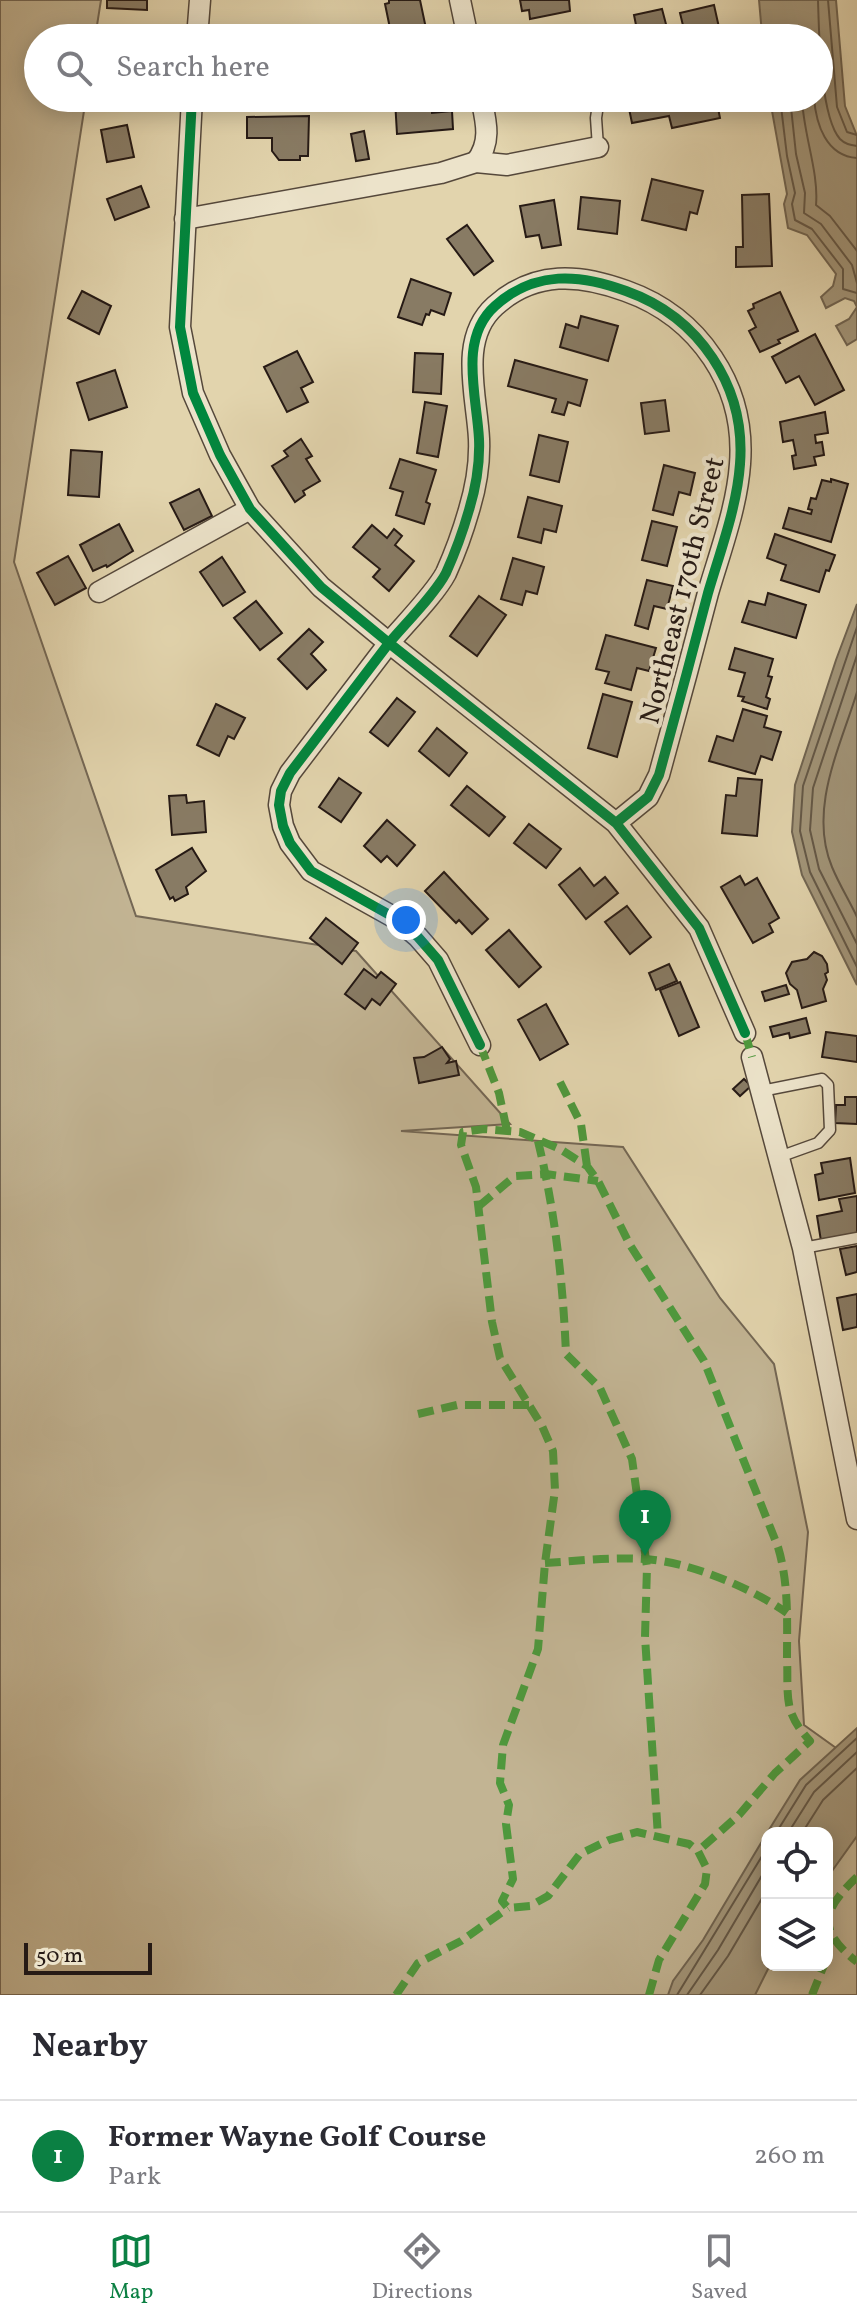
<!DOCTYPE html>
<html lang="en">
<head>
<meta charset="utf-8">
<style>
	body { margin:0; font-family:Vollkorn,serif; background:#f2f2f3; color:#2b2b33 }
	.controls { position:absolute; right:24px; bottom:24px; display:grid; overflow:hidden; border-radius:16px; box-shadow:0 4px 20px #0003 }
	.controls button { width:72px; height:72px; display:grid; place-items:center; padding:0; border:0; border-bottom:2px solid #e1e1e2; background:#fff; color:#2b2b33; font:40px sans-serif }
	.scale { position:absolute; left:24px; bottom:20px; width:128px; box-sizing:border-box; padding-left:8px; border:4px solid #261a15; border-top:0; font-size:22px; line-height:28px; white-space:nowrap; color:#261a15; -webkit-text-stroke:6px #ece3ca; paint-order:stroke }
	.you { position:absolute; left:406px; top:920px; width:28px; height:28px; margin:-20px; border:6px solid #fff; border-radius:50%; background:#1a73e8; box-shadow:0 0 0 12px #1a73e833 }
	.badge { display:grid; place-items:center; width:52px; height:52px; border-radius:50%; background:#0b8043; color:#fff; font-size:26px; font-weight:700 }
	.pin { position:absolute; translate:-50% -66px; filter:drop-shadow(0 2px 4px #0008) }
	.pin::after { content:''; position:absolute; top:42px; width:28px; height:24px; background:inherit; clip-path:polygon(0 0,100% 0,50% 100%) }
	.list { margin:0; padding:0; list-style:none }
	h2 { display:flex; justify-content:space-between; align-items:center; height:104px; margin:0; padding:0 32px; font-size:34px }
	h2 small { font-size:26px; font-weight:400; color:#7c7c81 }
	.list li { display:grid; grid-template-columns:52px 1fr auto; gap:24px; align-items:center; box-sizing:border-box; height:112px; padding:0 32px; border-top:2px solid #e1e1e2 }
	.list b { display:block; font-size:30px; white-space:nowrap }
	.list p { margin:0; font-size:26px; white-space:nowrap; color:#7c7c81 }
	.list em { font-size:26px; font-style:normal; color:#7c7c81 }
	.icon { flex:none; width:44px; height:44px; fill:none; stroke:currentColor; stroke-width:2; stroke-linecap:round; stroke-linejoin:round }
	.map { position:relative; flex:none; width:857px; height:1995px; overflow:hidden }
	.search { position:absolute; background:#fff; box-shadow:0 4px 20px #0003; left:24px; right:24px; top:24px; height:88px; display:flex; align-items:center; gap:20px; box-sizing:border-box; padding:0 28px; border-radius:44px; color:#7c7c81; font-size:30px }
	.sheet { height:216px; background:#fff }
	nav { display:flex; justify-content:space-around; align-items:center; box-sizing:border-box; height:112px; border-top:2px solid #e1e1e2; background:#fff; font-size:22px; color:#7c7c81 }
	nav a { display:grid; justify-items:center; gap:4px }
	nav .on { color:#0b8043 }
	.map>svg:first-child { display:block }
	.green { fill:#c2b493; stroke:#746754; stroke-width:2; fill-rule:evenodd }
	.water { fill:#a29579; stroke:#706451; stroke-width:2 }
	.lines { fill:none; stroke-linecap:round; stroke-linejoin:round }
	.shore { stroke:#645847; stroke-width:2 }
	.building { fill:#887b64; stroke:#261a15; stroke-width:2 }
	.lane-casing { stroke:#55483b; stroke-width:13 }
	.street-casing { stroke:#55483b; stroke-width:23 }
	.lane { stroke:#ece3ca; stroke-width:10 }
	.street { stroke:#ece3ca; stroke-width:20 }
	.quiet { stroke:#4e993d; stroke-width:8; stroke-dasharray:16 8; stroke-linecap:butt }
	.cycleway-casing { stroke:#ece3ca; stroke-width:15 }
	.cycleway { stroke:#00873e; stroke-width:10 }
	.labels { text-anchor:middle; stroke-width:8; stroke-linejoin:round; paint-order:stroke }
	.street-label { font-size:28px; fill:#261a15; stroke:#ece3ca }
</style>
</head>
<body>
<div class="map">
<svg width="857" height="1995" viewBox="0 0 857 1995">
	<rect width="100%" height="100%" fill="#e2d4ad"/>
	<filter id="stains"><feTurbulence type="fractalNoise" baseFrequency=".0025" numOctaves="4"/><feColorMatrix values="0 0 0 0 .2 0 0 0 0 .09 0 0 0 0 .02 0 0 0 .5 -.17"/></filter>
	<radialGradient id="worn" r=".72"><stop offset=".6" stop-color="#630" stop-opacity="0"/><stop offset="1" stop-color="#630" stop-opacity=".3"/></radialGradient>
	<path class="green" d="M0,0H101L95,38H38V98H86L14,562L136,916L356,951L510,1124L401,1131L623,1147L720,1298L774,1364L808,1532L799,1641L804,1725L857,1763V1995H0ZM767,1833H827V1965H767Z"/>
	<g class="water">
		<path d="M759,0H836L845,106L857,136V339L847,345L836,326L849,319L857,307L854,301L845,298L826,308L821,297L833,286L836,274L807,235L788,228L784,204L787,194L772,111V98H819V38H744L762,34Z"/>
		<path d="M857,604V985L802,875L792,832L795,785L836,660Z"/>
		<path d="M857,1728V1836L827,1878V1833H767L800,1780Z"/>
		<path d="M767,1833V1965H770L755,1995H668L673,1981L703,1940Z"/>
	</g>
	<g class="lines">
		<g class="shore">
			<path d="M818,0C819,31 820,116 840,139C845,144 850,145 857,146"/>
			<path d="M828,0L837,107L847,132L857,135"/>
			<path d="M780,98L787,156L795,193L792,204L795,220L812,229L843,269V289L857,293"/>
			<path d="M790,98L796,154L805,193L804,213L821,224L852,265L857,283"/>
			<path d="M802,98C803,133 819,172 816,205L830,216L857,251"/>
			<path d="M814,98C816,124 826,156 857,158"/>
			<path d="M857,627L803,786L800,831L810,872L857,967"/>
			<path d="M857,655L813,788L810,830L819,869L857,944"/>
			<path d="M857,692C840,748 808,809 832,867C839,884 849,900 857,917"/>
			<path d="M776,1833L806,1785L857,1738"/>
			<path d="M788,1833L814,1792L857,1752"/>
			<path d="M802,1833L823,1800L857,1768"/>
			<path d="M677,1995L767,1848"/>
			<path d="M687,1995L718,1950L767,1867"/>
			<path d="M700,1995L728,1956L767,1890"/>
		</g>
	</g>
	<g class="building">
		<path d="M107,0H147V10L107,8Z"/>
		<path d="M389,0H420L428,38H406L405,36L392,38L385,4L389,3Z"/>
		<path d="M520,0H569L570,11L530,19L529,10L522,11Z"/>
		<path d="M714,5L720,32L686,38L680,13Z"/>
		<path d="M662,9L667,28L638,35L634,15Z"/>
		<path d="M431,98L432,113L452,111L453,129L397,134L395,100Z"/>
		<path d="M519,98H555V100L520,105Z"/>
		<path d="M716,98L720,118L672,128L669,116L632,123L627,99Z"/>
		<path d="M309,116L308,156H300V160H279L272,151V138H247V117Z"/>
		<path d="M127,125L134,157L107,162L101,130Z"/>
		<path d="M364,131L369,159L356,161L351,134Z"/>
		<path d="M652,179L703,191L697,214L690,212L686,230L642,220Z"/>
		<path d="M141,186L149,207L115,220L107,199Z"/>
		<path d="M769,194L772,266L736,267V247H743L742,195Z"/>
		<path d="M581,197L620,201L617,234L578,229Z"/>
		<path d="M554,200L561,245L542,248L539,235L526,237L520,206Z"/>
		<path d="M467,225L493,261L474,275L447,239Z"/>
		<path d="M411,279L451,293L444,315L431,310L429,315L426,314L422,325L398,317Z"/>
		<path d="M82,291L111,306L99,334L68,318Z"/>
		<path d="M780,292L798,331L778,340L780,343L760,352L749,331L756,327L748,311L754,308L753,304Z"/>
		<path d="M581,316L618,326L608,361L560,347L566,324L578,328Z"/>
		<path d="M815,334L844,390L815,405L799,376L786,383L772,357Z"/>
		<path d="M297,351L313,382L301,388L308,402L287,412L264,367Z"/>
		<path d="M415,353L443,354L441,394L413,392Z"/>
		<path d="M515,360L587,380L580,406L568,402L564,415L552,412L556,399L508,386Z"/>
		<path d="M115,370L127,407L89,420L77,383Z"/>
		<path d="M665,400L669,431L645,434L641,403Z"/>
		<path d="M425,402L447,406L438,457L417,453Z"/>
		<path d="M825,412L828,433L815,435L816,443L822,442L824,455L814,457L816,465L794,469L792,456L796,455L793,440L783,442L780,422Z"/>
		<path d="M539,435L568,442L559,482L530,475Z"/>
		<path d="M301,439L312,456L306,459L320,481L303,491L305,495L295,502L272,466L288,456L284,451Z"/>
		<path d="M71,450L102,452L99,497L68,495Z"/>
		<path d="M400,459L436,470L426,502L430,504L424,524L396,515L403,492L390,488Z"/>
		<path d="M664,465L695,473L690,495L679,492L673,515L653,510Z"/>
		<path d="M831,479L848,484L831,542L783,528L789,508L811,514L812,510L808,509L811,498L816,499L822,480L831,482Z"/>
		<path d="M199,489L212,516L184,530L170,503Z"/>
		<path d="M528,497L562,506L556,532L544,529L541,543L518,537Z"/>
		<path d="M652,521L677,527L667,566L642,560Z"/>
		<path d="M119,524L133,551L107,567L106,565L93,571L80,545Z"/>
		<path d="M372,525L387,538L394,529L402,536L395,545L414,561L389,591L373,577L380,569L353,547Z"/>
		<path d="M775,534L835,555L829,571L826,570L819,592L781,580L786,565L767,558Z"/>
		<path d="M68,556L86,588L55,605L37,573Z"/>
		<path d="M222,557L245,592L223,606L200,572Z"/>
		<path d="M513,558L544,567L537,594L526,591L522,605L501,599Z"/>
		<path d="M647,580L673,586L667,609L654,606L648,629L635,625Z"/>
		<path d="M768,593L806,605L796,638L742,622L749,601L765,605Z"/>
		<path d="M479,596L506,615L477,656L450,636Z"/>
		<path d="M256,601L282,633L260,650L234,618Z"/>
		<path d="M309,629L323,642L311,654L326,670L307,689L278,659Z"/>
		<path d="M606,635L656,648L649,671L637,668L631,690L605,683L609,672L596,669Z"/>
		<path d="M735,648L773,659L768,676L772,677L766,697L770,699L767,709L742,701L744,697L738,696L745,673L729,669Z"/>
		<path d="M603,694L632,702L617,757L588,748Z"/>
		<path d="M397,698L415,712L388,746L370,732Z"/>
		<path d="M216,704L245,718L234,739L228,736L219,756L197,745Z"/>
		<path d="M743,709L767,716L764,727L781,732L772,760L761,756L755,774L709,761L717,736L733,741Z"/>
		<path d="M437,728L467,753L449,776L419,751Z"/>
		<path d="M339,778L361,793L341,822L319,807Z"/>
		<path d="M738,778L762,780L757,836L722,833L726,795L736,796Z"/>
		<path d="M467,786L505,817L489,836L451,805Z"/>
		<path d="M186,795L187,803L204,801L206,832L172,835L169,796Z"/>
		<path d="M387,820L415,845L397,866L387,856L381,862L364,846Z"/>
		<path d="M529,824L561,849L546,868L514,843Z"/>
		<path d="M192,848L206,871L186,887L188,894L175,901L173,897L170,899L156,870Z"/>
		<path d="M580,868L594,886L605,877L618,893L586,919L559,885Z"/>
		<path d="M444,872L488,919L472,934L459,920L456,923L425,891Z"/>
		<path d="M740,876L745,885L757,878L779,918L769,924L773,932L753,943L721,887Z"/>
		<path d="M627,906L651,937L630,954L605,922Z"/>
		<path d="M326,918L358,943L342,964L310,938Z"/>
		<path d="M509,930L541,967L519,987L486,950Z"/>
		<path d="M814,952L822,956L827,964L828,972L825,974L827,980L823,989L826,1001L802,1008L797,990L790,984L786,973L792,962L807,959Z"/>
		<path d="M669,964L677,981L656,990L649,973Z"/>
		<path d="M364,969L376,978L381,972L396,984L380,1005L372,999L365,1009L345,994Z"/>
		<path d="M680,982L699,1027L679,1036L660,990Z"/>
		<path d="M786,985L789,994L765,1001L762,992Z"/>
		<path d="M546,1004L568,1044L540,1060L518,1020Z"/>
		<path d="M806,1018L810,1033L790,1038L789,1033L773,1037L770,1027Z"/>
		<path d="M826,1032L857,1036V1062L822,1057Z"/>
		<path d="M442,1047L450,1059L447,1063L456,1061L459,1075L419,1083L414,1058L424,1057Z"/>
		<path d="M744,1079L751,1086L740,1096L733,1089Z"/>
		<path d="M845,1097H857V1124L835,1123L836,1105H845Z"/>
		<path d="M850,1158L855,1193L819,1200L815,1175L823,1173L821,1163Z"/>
		<path d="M857,1196V1234L821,1241L817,1216L842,1211L839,1199Z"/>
		<path d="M857,1246V1272L846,1275L840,1249Z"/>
		<path d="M857,1294V1327L843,1330L837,1298Z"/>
	</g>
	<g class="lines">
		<defs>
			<g id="lane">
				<path d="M598,147L596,118L599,98"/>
				<path d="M761,1091L822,1079L828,1085L830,1130L818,1143L779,1157"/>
				<path d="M803,1248L857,1238"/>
			</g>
			<g id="street">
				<path d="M460,0L468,38"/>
				<path d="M197,38L200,0"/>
				<path d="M192,98L180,327L193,393L220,455L250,509L321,587L389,643L290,773L281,791L279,805L283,826L290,843L311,871L397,919L418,937L438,960L480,1045"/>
				<path d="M476,162C492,142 486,121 481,98"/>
				<path d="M185,219L441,173L476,162L507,165L598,147"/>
				<path d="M99,592L250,509"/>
				<path d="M616,823L389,643C405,624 435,594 446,573C455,553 463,531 469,510C476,487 480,463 479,439C477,396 458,339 495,306C535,270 580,274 626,291C699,317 746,386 740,464C737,507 720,552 708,593C692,654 676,714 659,775L648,797L616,823L699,928L745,1033"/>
				<path d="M752,1057L803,1248L857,1519"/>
			</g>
		</defs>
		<use href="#lane" class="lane-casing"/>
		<use href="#street" class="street-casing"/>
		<use href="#lane" class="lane"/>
		<use href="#street" class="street"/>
		<g class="quiet">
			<path d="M745,1033L752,1057"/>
			<path d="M480,1045L499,1093L507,1131"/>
			<path d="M560,1082L581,1124L587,1166"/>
			<path d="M538,1141C555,1211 563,1282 566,1354L600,1388L632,1459L647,1567L645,1637L658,1836"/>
			<path d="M479,1206L515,1176L546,1174L598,1181"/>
			<path d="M418,1414L457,1405H529"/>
			<path d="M545,1563C577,1561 611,1557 644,1559C687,1561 752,1588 787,1613"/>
			<path d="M857,1877C821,1911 817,1930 857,1962"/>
			<path d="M396,1995L418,1963L461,1941L508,1908"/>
			<path d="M649,1995L659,1960L705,1884L707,1869L698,1851L689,1844L637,1832L609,1840L580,1854L548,1896L530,1906L508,1908L502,1901L513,1879L506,1824L509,1805L500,1783L503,1745L538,1649L545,1563L555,1490L553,1451L542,1426L500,1358L492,1322L476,1187L461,1145L463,1132L484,1129L520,1132L560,1149L587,1166L598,1181L630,1245L704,1361L778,1547C789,1584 787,1621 787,1659C788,1676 786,1693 790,1709C794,1722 801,1731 810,1741L775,1773L739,1815L698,1851"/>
			<path d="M812,1995L824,1965"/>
		</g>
		<defs>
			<g id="cycleway">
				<path d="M192,98L180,327L193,393L220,455L250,509L321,587L389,643L290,773L281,791L279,805L283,826L290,843L311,871L397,919L418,937L438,960L480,1045"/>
				<path d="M616,823L389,643C405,624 435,594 446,573C455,553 463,531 469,510C476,487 480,463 479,439C477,396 458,339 495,306C535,270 580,274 626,291C699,317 746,386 740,464C737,507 720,552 708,593C692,654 676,714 659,775L648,797L616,823L699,928L745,1033"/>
			</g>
		</defs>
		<use href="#cycleway" class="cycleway-casing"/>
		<use href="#cycleway" class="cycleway"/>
	</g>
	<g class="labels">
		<g class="street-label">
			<text transform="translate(681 590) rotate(-76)" y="10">Northeast 170th Street</text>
		</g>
	</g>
	<rect width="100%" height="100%" filter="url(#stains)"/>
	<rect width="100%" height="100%" fill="url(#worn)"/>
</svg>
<div class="controls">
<button><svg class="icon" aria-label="locate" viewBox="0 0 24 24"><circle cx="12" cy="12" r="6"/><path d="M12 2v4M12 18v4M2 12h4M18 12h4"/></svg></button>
<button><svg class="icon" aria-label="layers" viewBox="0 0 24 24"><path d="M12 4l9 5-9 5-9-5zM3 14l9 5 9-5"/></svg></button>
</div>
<div class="scale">50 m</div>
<div class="you"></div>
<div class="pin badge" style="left:645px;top:1556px">1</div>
<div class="search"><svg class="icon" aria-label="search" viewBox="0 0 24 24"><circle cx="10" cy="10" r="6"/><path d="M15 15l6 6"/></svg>Search here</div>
</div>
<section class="sheet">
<h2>Nearby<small></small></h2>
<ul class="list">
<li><span class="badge">1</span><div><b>Former Wayne Golf Course</b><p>Park</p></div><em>260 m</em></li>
</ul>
</section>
<nav>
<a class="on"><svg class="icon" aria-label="map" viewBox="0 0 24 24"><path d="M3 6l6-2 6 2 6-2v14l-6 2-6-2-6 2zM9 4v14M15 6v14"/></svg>Map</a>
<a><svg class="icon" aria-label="directions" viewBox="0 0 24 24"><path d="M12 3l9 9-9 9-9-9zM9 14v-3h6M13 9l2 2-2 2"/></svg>Directions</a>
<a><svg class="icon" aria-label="saved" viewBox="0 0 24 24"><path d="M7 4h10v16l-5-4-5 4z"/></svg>Saved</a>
</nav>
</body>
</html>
